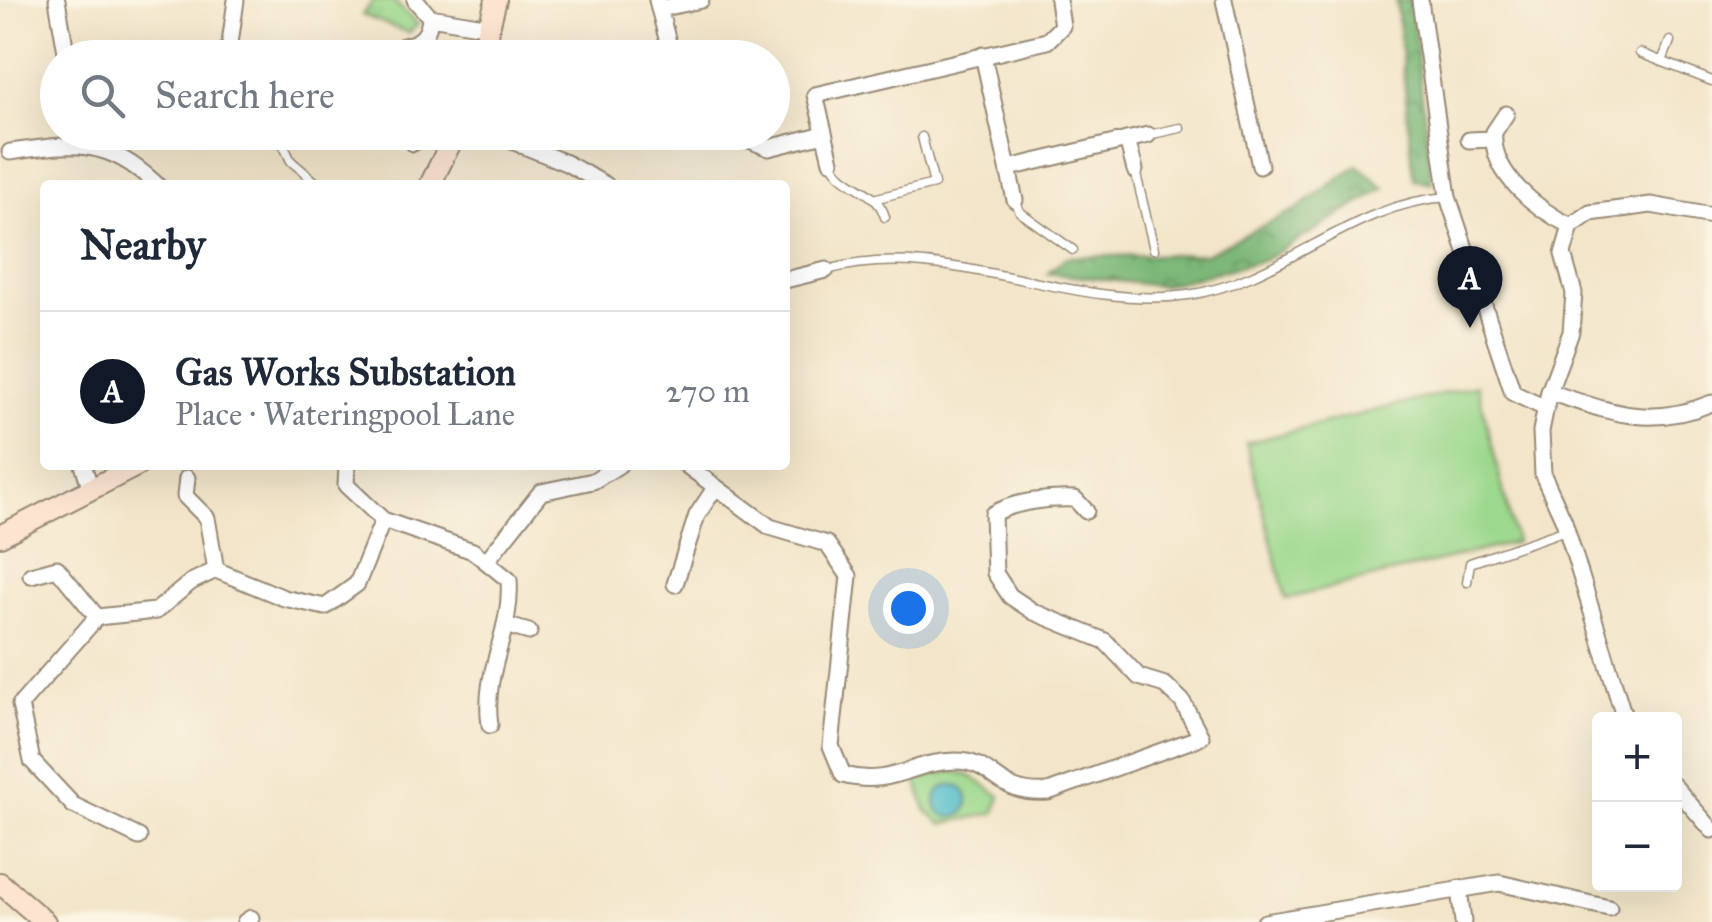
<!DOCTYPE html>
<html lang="en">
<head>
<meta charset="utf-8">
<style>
	body { margin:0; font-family:"IM FELL Great Primer",serif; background:#f6f6f7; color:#1f2937 }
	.controls { position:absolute; right:30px; bottom:30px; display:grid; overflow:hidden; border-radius:10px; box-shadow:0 10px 40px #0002 }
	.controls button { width:90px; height:90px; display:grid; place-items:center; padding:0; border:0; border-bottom:2px solid #e0e1e3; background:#fff; color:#1f2937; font:50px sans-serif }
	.you { position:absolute; left:908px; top:608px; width:35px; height:35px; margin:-25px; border:8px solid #fff; border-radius:50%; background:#1a73e8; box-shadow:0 0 0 15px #1a73e833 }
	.badge { display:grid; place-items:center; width:65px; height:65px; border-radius:50%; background:#111827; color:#fff; font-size:32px; font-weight:700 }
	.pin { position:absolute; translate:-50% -82px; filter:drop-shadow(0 2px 5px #0008) }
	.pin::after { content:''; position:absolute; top:52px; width:35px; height:30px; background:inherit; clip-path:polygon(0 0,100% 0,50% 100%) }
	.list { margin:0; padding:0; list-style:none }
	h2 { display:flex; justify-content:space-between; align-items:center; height:130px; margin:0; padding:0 40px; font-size:42px }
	h2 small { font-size:32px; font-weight:400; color:#747a83 }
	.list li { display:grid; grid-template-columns:65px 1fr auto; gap:30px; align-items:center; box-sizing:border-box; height:160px; padding:0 40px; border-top:2px solid #e0e1e3 }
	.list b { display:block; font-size:38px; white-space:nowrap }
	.list p { margin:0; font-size:32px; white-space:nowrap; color:#747a83 }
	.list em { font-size:32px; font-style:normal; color:#747a83 }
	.icon { flex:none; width:55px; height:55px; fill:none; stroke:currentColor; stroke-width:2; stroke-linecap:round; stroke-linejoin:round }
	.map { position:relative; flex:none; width:1712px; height:922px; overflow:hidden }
	.search { position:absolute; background:#fff; box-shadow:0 10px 40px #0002; left:40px; top:40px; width:750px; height:110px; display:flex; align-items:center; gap:25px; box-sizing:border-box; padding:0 35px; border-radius:55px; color:#747a83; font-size:38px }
	.panel { position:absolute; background:#fff; box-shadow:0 10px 40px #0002; left:40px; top:180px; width:750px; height:290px; border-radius:10px }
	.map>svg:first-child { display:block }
	.grass { fill:#9cd88d; stroke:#6c8156; stroke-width:2.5 }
	.forest { fill:url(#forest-crowns); stroke:#5c714b; stroke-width:2.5 }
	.park { fill:url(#park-tufts); stroke:#6c8156; stroke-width:2.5 }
	.water { fill:#52becc; stroke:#467475; stroke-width:2.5 }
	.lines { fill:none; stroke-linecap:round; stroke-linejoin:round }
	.lane-casing { stroke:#968874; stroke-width:11 }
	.street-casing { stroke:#968874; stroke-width:19 }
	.secondary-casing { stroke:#968874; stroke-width:24 }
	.lane { stroke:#fff; stroke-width:8 }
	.street { stroke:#fff; stroke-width:15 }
	.secondary { stroke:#fde4d1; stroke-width:20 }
</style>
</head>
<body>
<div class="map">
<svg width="1712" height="922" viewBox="0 0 1712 922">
	<defs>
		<pattern id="forest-crowns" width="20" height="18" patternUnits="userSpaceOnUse" patternTransform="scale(2.5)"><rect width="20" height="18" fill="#7db878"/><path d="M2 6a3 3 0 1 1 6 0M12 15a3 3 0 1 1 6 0" fill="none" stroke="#689662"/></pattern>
		<pattern id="park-tufts" width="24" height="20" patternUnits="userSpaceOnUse" patternTransform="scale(2.5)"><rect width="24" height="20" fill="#9cd88d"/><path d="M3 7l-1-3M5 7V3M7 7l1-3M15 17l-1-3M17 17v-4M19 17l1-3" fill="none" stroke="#87ba79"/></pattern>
	</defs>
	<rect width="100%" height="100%" fill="#fcf5e5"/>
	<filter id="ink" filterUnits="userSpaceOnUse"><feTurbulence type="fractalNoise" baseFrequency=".01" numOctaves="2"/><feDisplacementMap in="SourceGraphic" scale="20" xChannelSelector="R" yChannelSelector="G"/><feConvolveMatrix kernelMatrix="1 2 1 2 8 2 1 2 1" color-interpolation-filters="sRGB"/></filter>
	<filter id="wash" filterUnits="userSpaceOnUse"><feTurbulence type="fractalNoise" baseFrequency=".0048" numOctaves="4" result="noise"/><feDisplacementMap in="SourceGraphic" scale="40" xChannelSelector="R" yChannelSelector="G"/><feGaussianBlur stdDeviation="2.25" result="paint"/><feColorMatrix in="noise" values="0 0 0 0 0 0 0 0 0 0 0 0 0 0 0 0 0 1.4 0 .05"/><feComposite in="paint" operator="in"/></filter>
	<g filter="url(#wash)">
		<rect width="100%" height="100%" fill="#f2e5c9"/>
		<g class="grass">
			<path d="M1477,385L1516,542L1286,599L1246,443Z"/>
			<path d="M952,771L969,775L1000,796L995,813L942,824L926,810L916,779Z"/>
		</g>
		<g class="forest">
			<path d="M1396,0H1411L1432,183L1414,179Z"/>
			<path d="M1358,165L1385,188L1265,260L1161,286L1048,273L1066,257L1205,254L1297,209Z"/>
		</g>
		<path class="park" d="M374,0H392L418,24L409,33L362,15Z"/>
		<circle class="water" cx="952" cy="801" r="16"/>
	</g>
	<g filter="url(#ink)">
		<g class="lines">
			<defs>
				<g id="lane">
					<path d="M1640,53L1712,81"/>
					<path d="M1663,59L1670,41"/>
					<path d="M277,132L291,161L319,185"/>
					<path d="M1148,135L1180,128"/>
					<path d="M831,162C843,188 877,188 885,217"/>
					<path d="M1135,170L1154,249"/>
					<path d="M877,198L934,184L922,137"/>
					<path d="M1015,200L1020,212L1073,250"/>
					<path d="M827,270C947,237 1067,312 1188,295C1283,281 1350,203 1448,197"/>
					<path d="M1467,582L1470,563L1566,530"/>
				</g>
				<g id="street">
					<path d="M57,0L67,58"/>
					<path d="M415,0L430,17L490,27"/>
					<path d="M657,0L672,58"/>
					<path d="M1224,0L1260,166"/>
					<path d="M1420,0L1448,197L1513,393L1545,408"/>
					<path d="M659,9L701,0"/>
					<path d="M983,55L1015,200"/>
					<path d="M228,58L236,0"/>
					<path d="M402,58L403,46C420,43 429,36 430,17"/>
					<path d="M1506,114L1494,132C1490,174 1538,210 1571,226"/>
					<path d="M730,132L769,148L824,134"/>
					<path d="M502,137L566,163L606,185"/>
					<path d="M1127,140L1135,170"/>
					<path d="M1469,140L1493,139"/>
					<path d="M413,143L418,132"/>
					<path d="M10,152C74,143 106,137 157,185"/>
					<path d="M831,161L815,95L1047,41L1062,26L1058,0"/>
					<path d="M1009,168L1148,135"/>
					<path d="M785,280L826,270"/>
					<path d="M1549,392C1611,412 1648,429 1712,403"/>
					<path d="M83,465L91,489"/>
					<path d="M347,465L346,485L383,520L473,551L509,580C513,633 482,669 490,725"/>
					<path d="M686,465L770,527L827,544L849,576L831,746L843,775C892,788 912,761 956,761C996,761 995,796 1048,792L1201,737L1182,701L1165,685L1139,677L1105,641L1034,612L1010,596L995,573L993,514C1015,501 1050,498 1075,499L1086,511"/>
					<path d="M187,478L185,496L207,518L216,570"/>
					<path d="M488,559L541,492L593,481L619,465"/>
					<path d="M31,575L57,568L97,617"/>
					<path d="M675,584L697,515L715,488"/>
					<path d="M505,625L529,632"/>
					<path d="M1625,720L1564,521L1543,475L1541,431L1549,392L1571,332L1574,293L1563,254L1571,226L1590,213L1651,205L1712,216"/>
					<path d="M1674,786L1712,830"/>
					<path d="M139,837L73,805L32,761L20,705L97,617L156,611L191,582L216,570L284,598L325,607L357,584L383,520"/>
					<path d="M1459,888L1463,922"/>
					<path d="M245,922L251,918"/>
					<path d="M1265,922L1499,883L1609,908"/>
				</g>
				<g id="secondary">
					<path d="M481,58L496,0"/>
					<path d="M430,185L456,132"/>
					<path d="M0,536L138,465"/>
					<path d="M0,883L45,922"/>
				</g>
			</defs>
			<use href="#lane" class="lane-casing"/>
			<use href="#street" class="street-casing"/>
			<use href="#secondary" class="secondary-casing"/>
			<use href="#lane" class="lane"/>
			<use href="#street" class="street"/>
			<use href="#secondary" class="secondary"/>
		</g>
	</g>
</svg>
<div class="controls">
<button>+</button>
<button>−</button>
</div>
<div class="you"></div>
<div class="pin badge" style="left:1470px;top:328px">A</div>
<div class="search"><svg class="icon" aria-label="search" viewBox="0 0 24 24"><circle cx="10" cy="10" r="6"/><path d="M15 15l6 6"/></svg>Search here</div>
<section class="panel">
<h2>Nearby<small></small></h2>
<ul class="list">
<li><span class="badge">A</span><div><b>Gas Works Substation</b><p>Place · Wateringpool Lane</p></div><em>270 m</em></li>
</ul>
</section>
</div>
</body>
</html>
